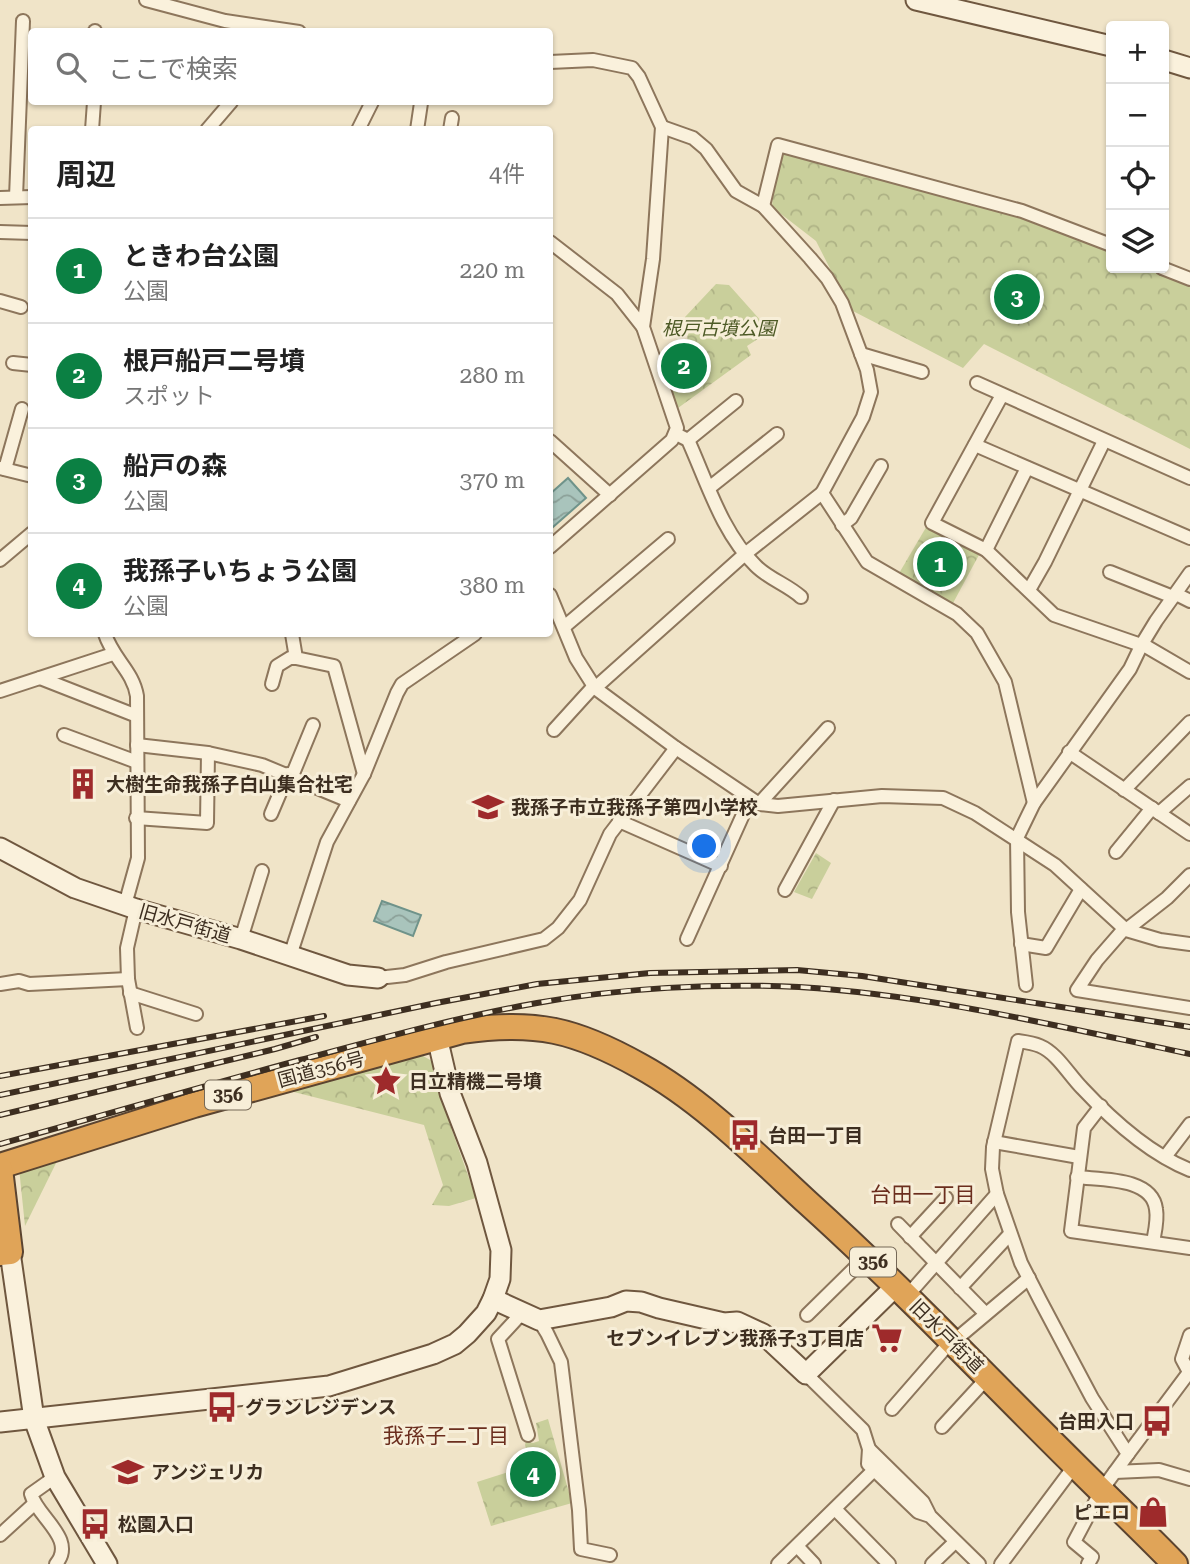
<!DOCTYPE html>
<html lang="ja">
<head>
<meta charset="utf-8">
<style>
	body { margin:0; font-family:"Roboto Serif","Noto Sans JP",serif; background:#f6f6f6; color:#222 }
	.controls { position:absolute; right:21px; top:21px; display:grid; overflow:hidden; border-radius:7px; box-shadow:0 2px 5px #0004 }
	.controls button { width:63px; height:63px; display:grid; place-items:center; padding:0; border:0; border-bottom:2px solid #e0e0e0; background:#fff; color:#222; font:35px sans-serif }
	.you { position:absolute; left:705px; top:847px; width:24px; height:24px; margin:-18px; border:5px solid #fff; border-radius:50%; background:#1a73e8; box-shadow:0 0 0 10px #1a73e833 }
	.badge { display:grid; place-items:center; width:46px; height:46px; border-radius:50%; background:#0b8043; color:#fff; font-size:23px; font-weight:700 }
	.pin { position:absolute; translate:-50% -50%; border:4px solid #fff; box-shadow:0 2px 7px #0006 }
	.list { margin:0; padding:0; list-style:none }
	h2 { display:flex; justify-content:space-between; align-items:center; height:91px; margin:0; padding:0 28px; font-size:30px }
	h2 small { font-size:23px; font-weight:400; color:#767676 }
	.list li { display:grid; grid-template-columns:46px 1fr auto; gap:21px; align-items:center; box-sizing:border-box; height:105px; padding:0 28px; border-top:2px solid #e0e0e0 }
	.list b { display:block; font-size:26px; white-space:nowrap }
	.list p { margin:0; font-size:23px; white-space:nowrap; color:#767676 }
	.list em { font-size:23px; font-style:normal; color:#767676 }
	.icon { flex:none; width:38px; height:38px; fill:none; stroke:currentColor; stroke-width:2; stroke-linecap:round; stroke-linejoin:round }
	.map { position:relative; flex:none; width:1190px; height:1564px; overflow:hidden }
	.search { position:absolute; background:#fff; box-shadow:0 2px 5px #0004; left:28px; top:28px; width:525px; height:77px; display:flex; align-items:center; gap:18px; box-sizing:border-box; padding:0 24px; border-radius:7px; color:#767676; font-size:26px }
	.panel { position:absolute; background:#fff; box-shadow:0 2px 5px #0004; left:28px; top:126px; width:525px; height:511px; border-radius:7px }
	.map>svg:first-child { display:block }
	.forest { fill:url(#forest-crowns) }
	.water { fill:url(#water-waves); stroke:#6f938a; stroke-width:2 }
	.lines { fill:none; stroke-linecap:round; stroke-linejoin:round }
	.street-casing { stroke:#8d765c; stroke-width:16 }
	.secondary-casing { stroke:#6f573f; stroke-width:23 }
	.highway-casing { stroke:#5b4430; stroke-width:28 }
	.street { stroke:#faf1dc; stroke-width:12 }
	.secondary { stroke:#faf1dc; stroke-width:19 }
	.highway { stroke:#e0a458; stroke-width:24 }
	.rail-casing { stroke:#3d2e20; stroke-width:6 }
	.rail { stroke:#f7eed8; stroke-width:3.5; stroke-dasharray:10; stroke-linecap:butt }
	.labels { text-anchor:middle; stroke-width:6; stroke-linejoin:round; paint-order:stroke }
	.shield { fill:#f7eed8; stroke:#756857; stroke-width:2 }
	.shield-label { font-size:18px; font-weight:bold; fill:#3d2e20 }
	.park-label { font-size:19px; font-style:italic; fill:#4d5a26; stroke:#f7eed8 }
	.poi-label { font-size:19px; font-weight:bold; fill:#3d2e20; stroke:#f7eed8; text-anchor:start }
	.street-label { font-size:19px; fill:#3d2e20; stroke:#f7eed8 }
	.neighbourhood-label { font-size:21px; fill:#6b2e1e; stroke:#f7eed8 }
</style>
</head>
<body>
<div class="map">
<svg width="1190" height="1564" viewBox="0 0 1190 1564">
	<defs>
		<pattern id="forest-crowns" width="20" height="18" patternUnits="userSpaceOnUse" patternTransform="scale(1.75)"><rect width="20" height="18" fill="#c9cf9b"/><path d="M2 6a3 3 0 1 1 6 0M12 15a3 3 0 1 1 6 0" fill="none" stroke="#aeb285"/></pattern>
		<pattern id="water-waves" width="16" height="10" patternUnits="userSpaceOnUse" patternTransform="scale(1.75)"><rect width="16" height="10" fill="#a9c4bc"/><path d="M0 5q4-4 8 0t8 0" fill="none" stroke="#8ba098"/></pattern>
	</defs>
	<rect width="100%" height="100%" fill="#f0e4c8"/>
	<g class="forest">
		<path d="M784,151L1014,214L1111,251V268H1151L1190,285V449L984,344L963,368L851,310L816,241L772,207L775,171L780,153Z"/>
		<path d="M716,284L729,285L770,331L747,346L751,355L678,408L665,375L689,351L685,317Z"/>
		<path d="M928,524L980,553L952,605L898,575Z"/>
		<path d="M816,853L831,863L812,899L794,892Z"/>
		<path d="M416,1052L432,1061L436,1085L476,1198L449,1206L432,1205L443,1185L424,1125L286,1090Z"/>
		<path d="M61,1153L25,1226L19,1168Z"/>
		<path d="M548,1419L572,1503L491,1526L477,1482L531,1465L525,1445L526,1441L533,1443L539,1441L536,1423Z"/>
	</g>
	<g class="water">
		<path d="M568,478L586,498L553,527L550,523V494Z"/>
		<path d="M382,901L421,915L413,936L374,921Z"/>
	</g>
	<g class="lines">
		<defs>
			<g id="street">
				<path d="M146,0L225,21L299,32"/>
				<path d="M95,32V31"/>
				<path d="M550,62L593,60L632,68L639,77L662,127L653,259L643,327L677,428L672,440L550,547"/>
				<path d="M662,127L693,138L706,149L736,191L763,206L810,258L827,278L842,303L867,370L871,392L863,417L822,493L867,562L957,614L977,633L1005,682L1034,803"/>
				<path d="M92,130L94,102"/>
				<path d="M207,130L231,102"/>
				<path d="M358,130L372,102"/>
				<path d="M417,130L421,103"/>
				<path d="M450,130L452,118"/>
				<path d="M16,197L23,21"/>
				<path d="M0,198L32,197"/>
				<path d="M763,206L778,145L1022,211L1111,245"/>
				<path d="M0,232L32,233"/>
				<path d="M550,242L617,294L643,327"/>
				<path d="M1162,268L1190,279"/>
				<path d="M0,301L21,307"/>
				<path d="M861,354L922,372"/>
				<path d="M13,363L32,365"/>
				<path d="M977,383L1190,478"/>
				<path d="M1002,395L932,523L986,550L1054,615L1141,645"/>
				<path d="M676,434L688,440C707,482 722,533 756,566C769,579 788,585 801,597"/>
				<path d="M688,440L736,401"/>
				<path d="M550,441L610,495"/>
				<path d="M975,445L1190,538"/>
				<path d="M0,468L32,476"/>
				<path d="M5,469L22,409"/>
				<path d="M709,488L777,434"/>
				<path d="M842,525L851,518L881,466"/>
				<path d="M986,550L1027,468"/>
				<path d="M0,560L32,533"/>
				<path d="M1110,572L1173,597"/>
				<path d="M1029,590L1045,562L1104,441"/>
				<path d="M1176,594L1190,601"/>
				<path d="M550,595L576,658L595,688L676,748L759,804L778,806L882,796L943,798L975,813L1055,865L1126,930L1160,940L1190,944"/>
				<path d="M564,627L668,539"/>
				<path d="M105,634C113,659 133,671 137,696L138,858L125,905"/>
				<path d="M292,634L296,658L334,666L364,774"/>
				<path d="M1142,644L1190,672"/>
				<path d="M40,678L137,716"/>
				<path d="M272,684L277,666L290,658H296"/>
				<path d="M595,688L745,554L822,493"/>
				<path d="M0,691L113,654"/>
				<path d="M554,730L594,686"/>
				<path d="M64,735L137,762"/>
				<path d="M137,745L208,753L262,765L349,801"/>
				<path d="M1069,752L1190,834"/>
				<path d="M292,776L313,725"/>
				<path d="M1124,790L1190,722"/>
				<path d="M759,804L828,728"/>
				<path d="M1159,813L1190,786"/>
				<path d="M271,814L288,774"/>
				<path d="M136,818L207,823L208,753"/>
				<path d="M619,821L721,866"/>
				<path d="M1116,852L1152,808"/>
				<path d="M785,890L834,800"/>
				<path d="M136,909L127,948L128,979L137,1028"/>
				<path d="M1124,929L1097,960L1077,990L1190,1008"/>
				<path d="M1126,930L1167,898L1190,875"/>
				<path d="M241,939L262,871"/>
				<path d="M687,939L750,799"/>
				<path d="M1021,944L1046,948L1081,889"/>
				<path d="M290,956L327,842L364,774L397,693L402,684L475,634"/>
				<path d="M378,978L405,975L446,962L544,939L558,928L580,900L610,834L676,748"/>
				<path d="M0,984L19,981L29,984L128,979"/>
				<path d="M1026,985L1018,912L1017,838L1034,803L1130,669L1142,644L1156,621L1190,573"/>
				<path d="M130,993L196,1014"/>
				<path d="M1101,1106L1084,1128L1071,1231L1190,1248"/>
				<path d="M994,1142L1079,1157"/>
				<path d="M1165,1157L1190,1124"/>
				<path d="M1077,1177C1101,1180 1152,1177 1156,1209C1158,1220 1155,1231 1153,1242"/>
				<path d="M898,1224L985,1313"/>
				<path d="M910,1237L946,1198"/>
				<path d="M960,1288L1010,1234"/>
				<path d="M908,1295L997,1194"/>
				<path d="M522,1313L498,1339L528,1435"/>
				<path d="M807,1315L867,1256"/>
				<path d="M539,1320L547,1333L561,1362L579,1510L581,1549L610,1555"/>
				<path d="M954,1341L1029,1278"/>
				<path d="M1189,1372L1182,1359L1190,1335"/>
				<path d="M806,1374L863,1430L869,1449"/>
				<path d="M892,1409L952,1340"/>
				<path d="M942,1427L988,1377"/>
				<path d="M1128,1454L1190,1371"/>
				<path d="M1115,1472L1159,1470L1190,1479"/>
				<path d="M55,1477L31,1494C37,1517 77,1539 56,1564"/>
				<path d="M836,1510L889,1564"/>
				<path d="M930,1516L918,1512L868,1464L869,1449L923,1502L930,1516L979,1564"/>
				<path d="M0,1535L34,1504"/>
				<path d="M797,1546L814,1564"/>
				<path d="M778,1564L874,1470"/>
				<path d="M932,1564L955,1542"/>
				<path d="M1001,1564L1075,1465"/>
				<path d="M1088,1564L1092,1557L1074,1542L1101,1491L1128,1454L1092,1398L1040,1300L1021,1263L997,1194L992,1169L993,1147L1018,1041C1025,1042 1033,1043 1040,1046C1057,1053 1069,1075 1082,1088C1111,1119 1150,1154 1190,1170"/>
			</g>
			<g id="secondary">
				<path d="M916,0L1111,46"/>
				<path d="M1164,60L1190,68"/>
				<path d="M0,848L75,888L136,909L241,939L348,975L378,978"/>
				<path d="M10,1252L34,1419L55,1477L107,1564"/>
				<path d="M493,1299L539,1320L611,1307L626,1301L641,1302L659,1308L724,1323L737,1322L763,1334L806,1374L897,1285"/>
				<path d="M0,1422L329,1386L433,1354L455,1344L467,1334L486,1313L493,1299L500,1279L501,1250L477,1163L450,1093L437,1037"/>
			</g>
			<g id="highway">
				<path d="M0,1166L194,1105L462,1031C535,1020 576,1030 640,1066C702,1100 756,1155 808,1203C900,1286 985,1376 1073,1463C1107,1497 1142,1530 1175,1564"/>
				<path d="M0,1169L10,1252L0,1253"/>
			</g>
		</defs>
		<use href="#street" class="street-casing"/>
		<use href="#secondary" class="secondary-casing"/>
		<use href="#highway" class="highway-casing"/>
		<use href="#street" class="street"/>
		<use href="#secondary" class="secondary"/>
		<use href="#highway" class="highway"/>
		<defs>
			<g id="rail">
				<path d="M0,1076L324,1016"/>
				<path d="M0,1095L436,1003L537,984L650,973L797,970L862,976L1190,1027"/>
				<path d="M0,1115L275,1049L316,1037"/>
				<path d="M0,1144C100,1116 200,1087 300,1060C379,1039 457,1017 537,1003C620,988 715,983 799,987C932,995 1061,1027 1190,1054"/>
			</g>
		</defs>
		<use href="#rail" class="rail-casing"/>
		<use href="#rail" class="rail"/>
	</g>
	<defs>
		<symbol id="building-bare" viewBox="-9 -9 18 18"><path d="M-4-6H4V6H1V3H-1V6H-4ZM-2.5-4.3h1.7v1.8h-1.7ZM.8-4.3h1.7v1.8H.8ZM-2.5-1h1.7V.8h-1.7ZM.8-1h1.7V.8H.8Z" fill="#9e2a2b" stroke="#f7eed8" stroke-width="2.5" paint-order="stroke"/></symbol>
		<symbol id="school-bare" viewBox="-9 -9 18 18"><path d="M0-5L7-2L0 1L-7-2ZM-4 1L0 2.5L4 1V4Q0 6-4 4Z" fill="#9e2a2b" stroke="#f7eed8" stroke-width="2.5" paint-order="stroke"/></symbol>
		<symbol id="sight-bare" viewBox="-9 -9 18 18"><path d="M0-6L1.8-2.2L6-1.7L2.9 1.2L3.7 5.4L0 3.3L-3.7 5.4L-2.9 1.2L-6-1.7L-1.8-2.2Z" fill="#9e2a2b" stroke="#f7eed8" stroke-width="2.5" paint-order="stroke"/></symbol>
		<symbol id="bus-bare" viewBox="-9 -9 18 18"><path d="M-5-6H5V4H4V6H2V4H-2V6H-4V4H-5ZM-3.5-4V0h7V-4ZM-3.5 1.2v1.5H-2V1.2ZM2 1.2v1.5H3.5V1.2Z" fill="#9e2a2b" stroke="#f7eed8" stroke-width="2.5" paint-order="stroke"/></symbol>
		<symbol id="supermarket-bare" viewBox="-9 -9 18 18"><path d="M-6-5.5h2.5l.6 2H6L4.5 2H-2.5L-4.4-4H-6ZM-1.5 3.2a1.3 1.3 0 1 0 .1 0ZM3 3.2a1.3 1.3 0 1 0 .1 0Z" fill="#9e2a2b" stroke="#f7eed8" stroke-width="2.5" paint-order="stroke"/></symbol>
		<symbol id="shop-bare" viewBox="-9 -9 18 18"><path d="M-5-2.5h2.3a2.7 3.5 0 0 1 5.4 0H5L5.5 6h-11ZM-1.5-2.5h3a1.5 2.3 0 0 0-3 0Z" fill="#9e2a2b" stroke="#f7eed8" stroke-width="2.5" paint-order="stroke"/></symbol>
	</defs>
	<g fill-rule="evenodd">
		<use href="#building-bare" x="61" y="762" width="44" height="44"/>
		<use href="#school-bare" x="466" y="785" width="44" height="44"/>
		<use href="#sight-bare" x="364" y="1059" width="44" height="44"/>
		<use href="#bus-bare" x="723" y="1113" width="44" height="44"/>
		<use href="#supermarket-bare" x="865" y="1316" width="44" height="44"/>
		<use href="#bus-bare" x="200" y="1385" width="44" height="44"/>
		<use href="#bus-bare" x="1135" y="1399" width="44" height="44"/>
		<use href="#school-bare" x="106" y="1450" width="44" height="44"/>
		<use href="#shop-bare" x="1131" y="1490" width="44" height="44"/>
		<use href="#bus-bare" x="73" y="1502" width="44" height="44"/>
	</g>
	<g class="labels">
		<g class="shield">
			<rect x="205" y="1080.5" width="46" height="29" rx="5"/>
			<rect x="850" y="1247.5" width="46" height="29" rx="5"/>
		</g>
		<g class="shield-label">
			<text x="228" y="1101">356</text>
			<text x="873" y="1268">356</text>
		</g>
		<g class="park-label">
			<text x="719" y="335">根戸古墳公園</text>
		</g>
		<g class="poi-label">
			<text x="106" y="791">大樹生命我孫子白山集合社宅</text>
			<text x="511" y="814">我孫子市立我孫子第四小学校</text>
			<text x="409" y="1088">日立精機二号墳</text>
			<text x="768" y="1142">台田一丁目</text>
			<text x="864" y="1345" text-anchor="end">セブンイレブン我孫子3丁目店</text>
			<text x="245" y="1414">グランレジデンス</text>
			<text x="1134" y="1428" text-anchor="end">台田入口</text>
			<text x="151" y="1479">アンジェリカ</text>
			<text x="1130" y="1519" text-anchor="end">ピエロ</text>
			<text x="118" y="1531">松園入口</text>
		</g>
		<g class="street-label">
			<text transform="translate(185 923) rotate(16)" y="7">旧水戸街道</text>
			<text transform="translate(321 1069) rotate(-15)" y="7">国道356号</text>
			<text transform="translate(947 1336) rotate(45)" y="7">旧水戸街道</text>
		</g>
		<g class="neighbourhood-label">
			<text x="923" y="1202">台田一丁目</text>
			<text x="446" y="1443">我孫子二丁目</text>
		</g>
	</g>
</svg>
<div class="controls">
<button>+</button>
<button>−</button>
<button><svg class="icon" aria-label="locate" viewBox="0 0 24 24"><circle cx="12" cy="12" r="6"/><path d="M12 2v4M12 18v4M2 12h4M18 12h4"/></svg></button>
<button><svg class="icon" aria-label="layers" viewBox="0 0 24 24"><path d="M12 4l9 5-9 5-9-5zM3 14l9 5 9-5"/></svg></button>
</div>
<div class="you"></div>
<div class="pin badge" style="left:940px;top:564px">1</div>
<div class="pin badge" style="left:684px;top:366px">2</div>
<div class="pin badge" style="left:1017px;top:297px">3</div>
<div class="pin badge" style="left:533px;top:1474px">4</div>
<div class="search"><svg class="icon" aria-label="search" viewBox="0 0 24 24"><circle cx="10" cy="10" r="6"/><path d="M15 15l6 6"/></svg>ここで検索</div>
<section class="panel">
<h2>周辺<small>4件</small></h2>
<ul class="list">
<li><span class="badge">1</span><div><b>ときわ台公園</b><p>公園</p></div><em>220 m</em></li>
<li><span class="badge">2</span><div><b>根戸船戸二号墳</b><p>スポット</p></div><em>280 m</em></li>
<li><span class="badge">3</span><div><b>船戸の森</b><p>公園</p></div><em>370 m</em></li>
<li><span class="badge">4</span><div><b>我孫子いちょう公園</b><p>公園</p></div><em>380 m</em></li>
</ul>
</section>
</div>
</body>
</html>
